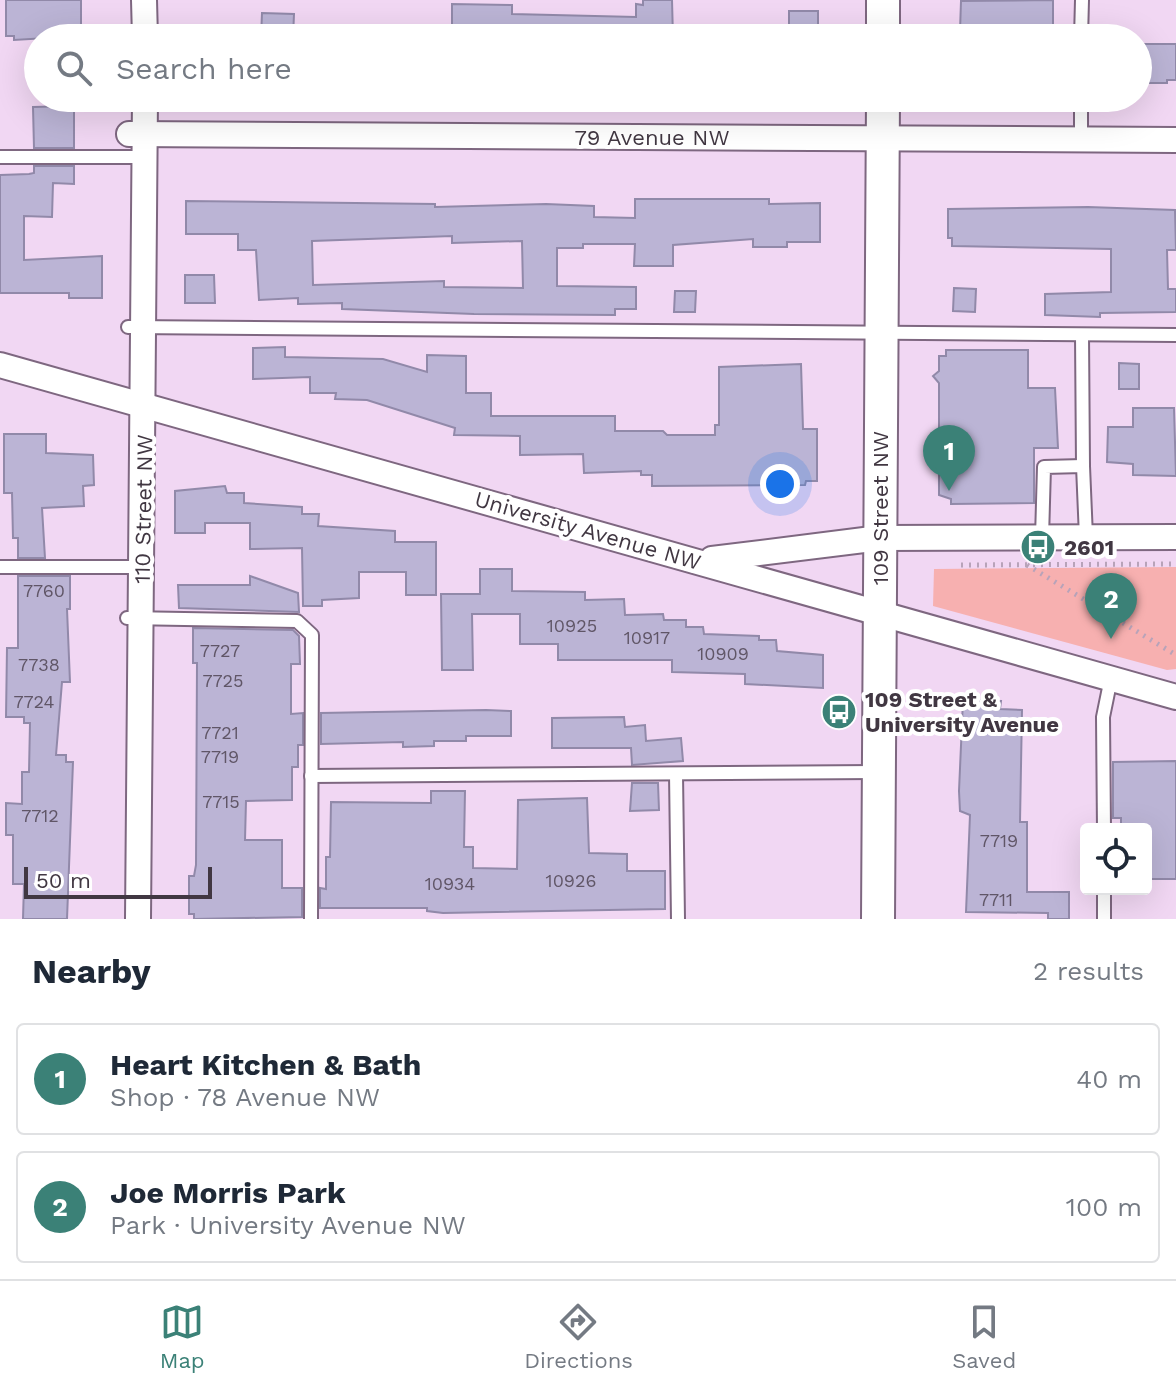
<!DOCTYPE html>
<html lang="en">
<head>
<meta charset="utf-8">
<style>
	body { margin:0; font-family:"Work Sans",sans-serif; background:#f2f2f3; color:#1f2937 }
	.controls { position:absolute; right:24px; bottom:24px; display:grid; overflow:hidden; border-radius:8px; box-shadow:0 8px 32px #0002 }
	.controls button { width:72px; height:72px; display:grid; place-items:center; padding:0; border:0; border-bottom:2px solid #e0e1e3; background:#fff; color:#1f2937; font:40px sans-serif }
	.scale { position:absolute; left:24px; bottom:20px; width:188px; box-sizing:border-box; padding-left:8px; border:4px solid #413742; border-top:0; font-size:22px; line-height:28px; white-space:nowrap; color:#413742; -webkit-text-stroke:6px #fff; paint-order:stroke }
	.you { position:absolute; left:780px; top:484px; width:28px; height:28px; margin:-20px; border:6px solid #fff; border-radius:50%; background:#1a73e8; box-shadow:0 0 0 12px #1a73e833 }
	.badge { display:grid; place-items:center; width:52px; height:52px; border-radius:50%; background:#3b8177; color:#fff; font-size:26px; font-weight:700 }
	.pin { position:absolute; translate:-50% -66px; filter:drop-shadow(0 2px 4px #0008) }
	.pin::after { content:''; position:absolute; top:42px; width:28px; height:24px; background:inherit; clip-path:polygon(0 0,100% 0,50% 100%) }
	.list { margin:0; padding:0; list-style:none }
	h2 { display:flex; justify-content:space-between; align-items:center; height:104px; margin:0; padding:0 32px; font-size:34px }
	h2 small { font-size:26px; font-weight:400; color:#747a83 }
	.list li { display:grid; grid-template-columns:52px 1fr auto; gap:24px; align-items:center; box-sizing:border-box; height:112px; margin:0 16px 16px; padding:0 16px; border:2px solid #e0e1e3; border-radius:8px }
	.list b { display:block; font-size:30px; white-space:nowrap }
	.list p { margin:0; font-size:26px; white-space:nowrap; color:#747a83 }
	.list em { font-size:26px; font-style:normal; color:#747a83 }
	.icon { flex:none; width:44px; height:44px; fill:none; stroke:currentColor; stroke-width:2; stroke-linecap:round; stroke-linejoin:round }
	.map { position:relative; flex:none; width:1176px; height:919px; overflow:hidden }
	.search { position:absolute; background:#fff; box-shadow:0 8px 32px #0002; left:24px; right:24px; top:24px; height:88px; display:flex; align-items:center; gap:20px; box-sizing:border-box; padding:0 28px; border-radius:44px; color:#747a83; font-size:30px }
	.sheet { height:360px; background:#fff }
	nav { display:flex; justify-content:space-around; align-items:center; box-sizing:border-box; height:112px; border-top:2px solid #e0e1e3; background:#fff; font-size:22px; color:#747a83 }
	nav a { display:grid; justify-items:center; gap:4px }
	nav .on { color:#3b8177 }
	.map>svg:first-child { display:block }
	.green { fill:#f7b0b0 }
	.building { fill:#bbb4d5; stroke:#9189a9; stroke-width:2; fill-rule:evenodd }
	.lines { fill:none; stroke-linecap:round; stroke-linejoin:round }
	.service-casing { stroke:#7e6780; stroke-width:16 }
	.minor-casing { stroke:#7e6780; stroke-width:28 }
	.secondary-casing { stroke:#7e6780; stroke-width:36 }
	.path { stroke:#b8a3b9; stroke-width:5; stroke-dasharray:2 6; stroke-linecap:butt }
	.service { stroke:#fff; stroke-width:12 }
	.minor { stroke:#fff; stroke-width:24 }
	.secondary { stroke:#fff; stroke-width:32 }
	.labels { text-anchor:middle; stroke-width:8; stroke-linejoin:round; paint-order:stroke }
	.number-label { font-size:18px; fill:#605667 }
	.street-label { font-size:22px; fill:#413742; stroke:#fff }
	.poi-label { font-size:22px; font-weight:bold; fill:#413742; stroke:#fff; text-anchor:start }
</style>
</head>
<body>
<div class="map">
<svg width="1176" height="919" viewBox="0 0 1176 919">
	<rect width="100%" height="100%" fill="#f1d7f3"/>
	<path class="green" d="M1176,567V669L1167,670L933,606L934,569Z"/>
	<g class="building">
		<path d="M6,0H81V36L14,40V36H6Z"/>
		<path d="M643,0H672L673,38H452V4L512,5V14L636,17V4L643,5Z"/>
		<path d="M1053,0V38H966V31H960L961,1Z"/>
		<rect x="789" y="11" width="29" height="27"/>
		<path d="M262,13L294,14L293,38H261Z"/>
		<path d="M1138,44H1176V80H1167V83H1138Z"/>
		<path d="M74,106V148H34L33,107Z"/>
		<path d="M34,166H74V184L53,183L52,217L24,216V260L102,256V298H69V293H0V175L29,174L34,173Z"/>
		<path d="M635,199H769V204L820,203V242H787V247H753V239L673,245V266H634L635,244H583V248H557V286L636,287V309H615V315L474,314L342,309V303L298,304V298L259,300L256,250H238V234H186V201L435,204V207L546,204L594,206V217L635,218ZM452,236V243L522,241L523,288L444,287V281L313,285L312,241Z"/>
		<path d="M1088,207L1175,210L1176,250H1167L1168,289H1176V312L1100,313V317L1045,315V294L1111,292V249L952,246V238H948V209Z"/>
		<path d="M185,275H214L215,303H185Z"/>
		<path d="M954,288L976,289L975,312L953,311Z"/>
		<path d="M675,291H696L695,312H674Z"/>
		<path d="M285,347V357L383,359L427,372V355L466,356V393H491V416H615V431H663L667,435H715V425H719V367L801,364L803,429H817V481H806L805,485L652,486V475H641V471L584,473L583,454L520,455V436L454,435L455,428L367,400L335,399L336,393H310V377L253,379V348Z"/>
		<path d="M946,350H1028V388H1055L1058,448H1034V503L951,504V499L939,495V383L933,376L939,371V356H946Z"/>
		<path d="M1119,363L1139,364V389H1119Z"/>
		<path d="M1133,408H1174L1176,476L1133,475V464L1107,462L1108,427H1133Z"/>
		<path d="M4,434H46V453L93,455L94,485L83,486L84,506L42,508L45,558H18V538H13L12,493H4Z"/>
		<path d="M225,486L227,493H244V503L302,507V514H319L318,526L395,531V542H436V595H406V572H359V598L322,600V606H303L302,548L250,549V523H205V533H175V491Z"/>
		<path d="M480,569H512V591L585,592V600L624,599L625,615L663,614L664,620H686V627H703L704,634L759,636V640H776L777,651L823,655V688L745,684V674L672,672V660H558V644H520V614H472L473,670H442L441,594H480Z"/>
		<path d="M18,576H70V609H67L70,682H62L56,755H66V762H73L67,919H23L24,884H13V835H6V803L22,804V772H29L30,723H24V717H6L7,648H18Z"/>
		<path d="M250,576L298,593L299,612L179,608L178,585H250Z"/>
		<path d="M193,628L293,630L299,636L300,664H291V714L303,713V745H298V767H292V800L246,801L245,840H282V888H302V917L194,919V914H189V876H194L196,865L197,663H193Z"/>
		<path d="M963,700L1001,701L1000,709L1022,710L1020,822H1027V892H1069V919H1048V913L966,912L970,815L960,811L959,791Z"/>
		<path d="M486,710L511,711V736H466V741H434V746L403,747V742L321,744V713Z"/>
		<path d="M624,717L625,727L645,725L646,741L681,738L683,761L632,765L631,748H552V718Z"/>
		<path d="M1176,761V879H1146V829H1121V818H1113V762Z"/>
		<path d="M632,783H658L659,810L630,811Z"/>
		<path d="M431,791H465L464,847H473V868L517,869L518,800L587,798L589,853L627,854V871H665V909L443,913L427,911V908H320V888L326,889V857H330L331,802L431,803Z"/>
	</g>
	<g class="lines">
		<defs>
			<g id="service">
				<path d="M1081,38L1082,0"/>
				<path d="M1081,98V139"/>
				<path d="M0,157H145"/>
				<path d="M128,327L1176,335"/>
				<path d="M1082,335L1083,466"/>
				<path d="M1042,538L1044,467L1083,466L1086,537"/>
				<path d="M0,567H141"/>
				<path d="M127,618L297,621L312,635L311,919"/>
				<path d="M676,774L678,919"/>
				<path d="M311,776L876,772"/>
				<path d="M1104,829L1103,717L1111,678"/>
				<path d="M1104,889V919"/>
			</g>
			<g id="minor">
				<path d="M144,0L145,38"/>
				<path d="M129,134L1176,140"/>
				<path d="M0,365L1176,697"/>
				<path d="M712,559L880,538L1176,537"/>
				<path d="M138,919L145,98"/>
			</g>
			<g id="secondary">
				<path d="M883,0V38"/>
				<path d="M878,919L883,98"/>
			</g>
		</defs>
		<use href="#service" class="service-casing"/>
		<use href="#minor" class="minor-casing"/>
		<use href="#secondary" class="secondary-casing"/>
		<g class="path">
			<path d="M961,565L1176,564"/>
			<path d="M1027,565L1176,655"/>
		</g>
		<use href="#service" class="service"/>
		<use href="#minor" class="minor"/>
		<use href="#secondary" class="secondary"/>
	</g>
	<defs>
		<symbol id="bus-disc" viewBox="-11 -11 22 22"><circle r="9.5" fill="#3b8177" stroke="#fff"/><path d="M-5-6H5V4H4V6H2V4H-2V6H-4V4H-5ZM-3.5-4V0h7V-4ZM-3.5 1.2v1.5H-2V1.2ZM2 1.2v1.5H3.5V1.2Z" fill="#fff"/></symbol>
	</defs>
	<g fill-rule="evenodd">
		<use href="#bus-disc" x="1018" y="527" width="40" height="40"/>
		<use href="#bus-disc" x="819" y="692" width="40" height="40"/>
	</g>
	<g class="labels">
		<g class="number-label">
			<text x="44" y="597">7760</text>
			<text x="572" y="632">10925</text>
			<text x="647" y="644">10917</text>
			<text x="220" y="657">7727</text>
			<text x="723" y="660">10909</text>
			<text x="39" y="671">7738</text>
			<text x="223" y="687">7725</text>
			<text x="34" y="708">7724</text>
			<text x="220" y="739">7721</text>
			<text x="220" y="763">7719</text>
			<text x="221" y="808">7715</text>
			<text x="40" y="822">7712</text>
			<text x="999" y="847">7719</text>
			<text x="571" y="887">10926</text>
			<text x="450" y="890">10934</text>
			<text x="996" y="906">7711</text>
		</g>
		<g class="street-label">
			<text x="652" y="145">79 Avenue NW</text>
			<text transform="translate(880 508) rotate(-90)" y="8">109 Street NW</text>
			<text transform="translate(143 509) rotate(-89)" y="8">110 Street NW</text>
			<text transform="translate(588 530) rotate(16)" y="8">University Avenue NW</text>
		</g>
		<g class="poi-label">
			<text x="1064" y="555">2601</text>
			<text x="865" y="707">109 Street &amp;<tspan x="865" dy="25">University Avenue</tspan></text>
		</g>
	</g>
</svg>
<div class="controls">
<button><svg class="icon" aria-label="locate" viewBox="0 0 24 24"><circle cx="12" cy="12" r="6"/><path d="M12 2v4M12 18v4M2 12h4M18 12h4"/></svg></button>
</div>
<div class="scale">50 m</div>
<div class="you"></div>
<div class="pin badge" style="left:949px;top:491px">1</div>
<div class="pin badge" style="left:1111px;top:639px">2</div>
<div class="search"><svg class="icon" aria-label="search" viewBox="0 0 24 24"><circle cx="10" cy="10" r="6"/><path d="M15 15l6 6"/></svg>Search here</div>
</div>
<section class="sheet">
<h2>Nearby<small>2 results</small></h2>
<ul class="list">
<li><span class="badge">1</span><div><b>Heart Kitchen &amp; Bath</b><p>Shop · 78 Avenue NW</p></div><em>40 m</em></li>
<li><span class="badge">2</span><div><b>Joe Morris Park</b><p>Park · University Avenue NW</p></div><em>100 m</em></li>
</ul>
</section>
<nav>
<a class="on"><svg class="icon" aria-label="map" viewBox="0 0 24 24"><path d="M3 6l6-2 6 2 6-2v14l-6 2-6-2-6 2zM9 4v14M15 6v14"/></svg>Map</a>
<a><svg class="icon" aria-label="directions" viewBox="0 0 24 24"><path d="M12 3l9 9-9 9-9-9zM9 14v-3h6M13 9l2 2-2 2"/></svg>Directions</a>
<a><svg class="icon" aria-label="saved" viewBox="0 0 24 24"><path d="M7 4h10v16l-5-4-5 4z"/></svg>Saved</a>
</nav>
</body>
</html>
